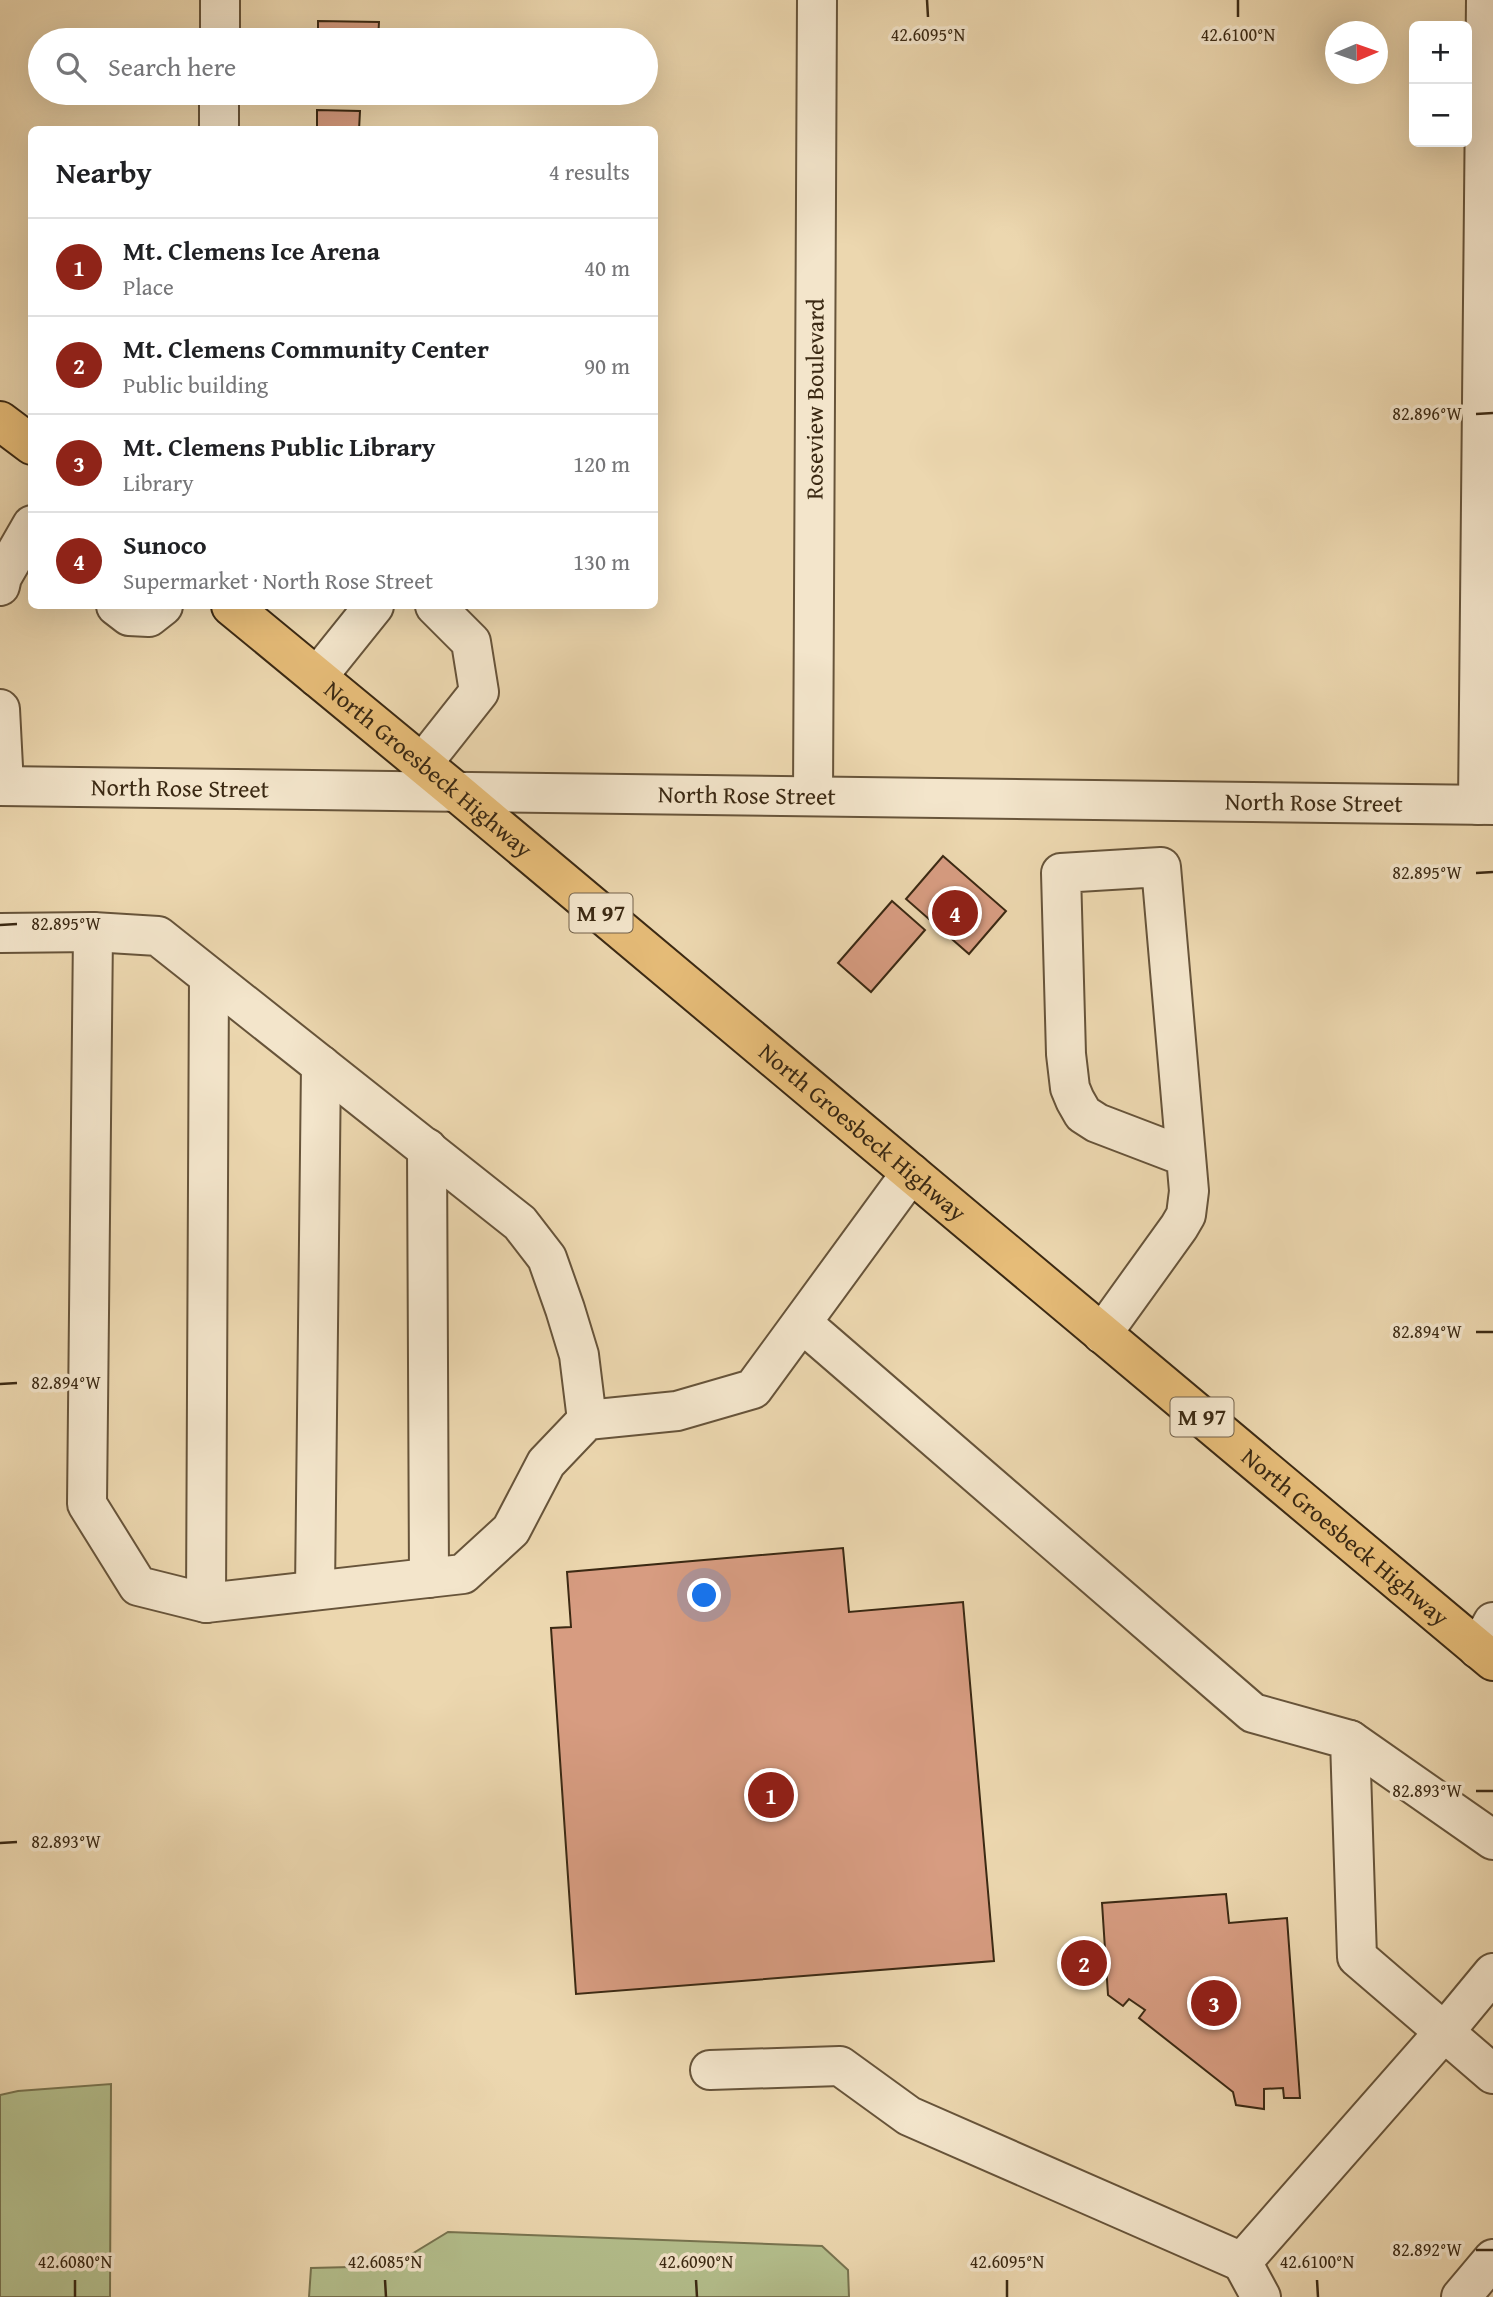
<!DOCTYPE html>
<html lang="en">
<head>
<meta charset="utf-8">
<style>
	body { margin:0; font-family:"Gentium Book Plus",serif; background:#f6f6f6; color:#202124 }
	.controls { position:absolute; right:21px; top:21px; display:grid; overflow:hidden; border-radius:10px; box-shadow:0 7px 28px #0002 }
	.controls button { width:63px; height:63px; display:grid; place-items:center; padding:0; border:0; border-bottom:2px solid #e0e0e0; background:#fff; color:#202124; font:35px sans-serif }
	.compass { position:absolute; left:1325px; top:21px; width:63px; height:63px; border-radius:50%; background:#fff; box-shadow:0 7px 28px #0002; rotate:88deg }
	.you { position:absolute; left:705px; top:1596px; width:24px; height:24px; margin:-18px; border:5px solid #fff; border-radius:50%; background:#1a73e8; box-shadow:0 0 0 10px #1a73e833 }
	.badge { display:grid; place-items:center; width:46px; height:46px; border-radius:50%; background:#8f2418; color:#fff; font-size:23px; font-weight:700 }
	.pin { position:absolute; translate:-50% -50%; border:4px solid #fff; box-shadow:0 2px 7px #0006 }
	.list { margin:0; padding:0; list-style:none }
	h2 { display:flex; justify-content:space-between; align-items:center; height:91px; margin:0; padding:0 28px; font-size:30px }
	h2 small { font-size:23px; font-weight:400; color:#757577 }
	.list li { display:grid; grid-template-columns:46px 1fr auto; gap:21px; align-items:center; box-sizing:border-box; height:98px; padding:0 28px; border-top:2px solid #e0e0e0 }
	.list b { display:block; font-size:26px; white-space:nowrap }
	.list p { margin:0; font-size:23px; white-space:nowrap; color:#757577 }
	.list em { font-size:23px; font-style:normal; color:#757577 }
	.icon { flex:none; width:38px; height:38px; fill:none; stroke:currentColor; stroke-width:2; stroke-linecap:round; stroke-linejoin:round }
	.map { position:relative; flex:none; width:1493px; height:2297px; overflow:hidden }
	.search { position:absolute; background:#fff; box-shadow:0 7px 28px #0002; left:28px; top:28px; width:630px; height:77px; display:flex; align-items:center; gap:18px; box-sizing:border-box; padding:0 24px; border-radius:38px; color:#757577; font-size:26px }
	.panel { position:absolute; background:#fff; box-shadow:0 7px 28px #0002; left:28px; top:126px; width:630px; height:483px; border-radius:10px }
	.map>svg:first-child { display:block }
	.green { fill:#b4bf8d; stroke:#787450; stroke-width:2 }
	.building { fill:#d79c81; stroke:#3b2913; stroke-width:2 }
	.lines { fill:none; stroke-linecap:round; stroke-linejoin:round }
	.minor-casing { stroke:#67543a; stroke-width:42 }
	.major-casing { stroke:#3b2913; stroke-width:42 }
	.minor { stroke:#f3e5cb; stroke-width:38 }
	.major { stroke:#e6bc78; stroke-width:38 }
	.ticks { fill:none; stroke:#3b2913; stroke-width:2.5 }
	.labels { text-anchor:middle; stroke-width:7; stroke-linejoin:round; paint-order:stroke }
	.shield { fill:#f3e5cb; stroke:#72614a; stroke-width:2 }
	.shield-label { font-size:23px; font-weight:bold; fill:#3b2913 }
	.street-label { font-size:24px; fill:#3b2913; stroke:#f3e5cb }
	.ticks-label { font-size:18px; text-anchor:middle; fill:#3b2913; stroke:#f3e5cb; stroke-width:7; stroke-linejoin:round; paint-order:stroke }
</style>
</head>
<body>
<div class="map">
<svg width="1493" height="2297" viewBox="0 0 1493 2297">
	<rect width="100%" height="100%" fill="#ecd7af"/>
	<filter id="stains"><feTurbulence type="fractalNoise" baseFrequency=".00286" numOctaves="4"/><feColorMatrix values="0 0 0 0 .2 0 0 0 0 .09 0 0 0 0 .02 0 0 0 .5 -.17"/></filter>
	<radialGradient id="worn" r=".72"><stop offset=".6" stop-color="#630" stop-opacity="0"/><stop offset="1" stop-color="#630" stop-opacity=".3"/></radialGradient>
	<g class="green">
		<path d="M111,2084L110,2297H0V2095L18,2091Z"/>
		<path d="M448,2232L822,2246L848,2270L849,2297H309L311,2268L392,2266Z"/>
	</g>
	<g class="building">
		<path d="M318,21L379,22L378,40H318Z"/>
		<path d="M317,110L360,111L359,130H317Z"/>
		<path d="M943,856L1006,911L969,954L906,899Z"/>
		<path d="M892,901L925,930L871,992L838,963Z"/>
		<path d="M843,1548L849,1612L963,1602L994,1961L576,1994L551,1628L571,1627L567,1572Z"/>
		<path d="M1226,1894L1229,1923L1287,1918L1300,2098H1284L1283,2088L1264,2089V2109L1236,2105L1233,2092L1139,2018L1145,2010L1129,1999L1123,2006L1108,1995L1102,1903Z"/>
	</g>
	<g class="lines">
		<defs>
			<g id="minor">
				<path d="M220,40V0"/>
				<path d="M219,130V93"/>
				<path d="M0,586L2,577L32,525"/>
				<path d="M116,606L129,616L149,617L163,606"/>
				<path d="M317,677L374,606"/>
				<path d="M0,709L4,786"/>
				<path d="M422,764L479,692L471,642L435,606"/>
				<path id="s1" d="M0,786L1493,805"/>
				<path id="s2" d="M813,796L817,0"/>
				<path d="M1478,805L1486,0"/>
				<path d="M93,932L158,936L520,1223L547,1258L565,1309L579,1355L587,1420"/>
				<path d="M0,933L93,932L87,1504L138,1586L206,1603L463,1574L511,1530L546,1463L587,1420L677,1411L753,1389L911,1173"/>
				<path d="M427,1148L429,1578"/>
				<path d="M802,1323L1253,1713L1350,1740L1357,1957L1493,2074"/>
				<path d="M1102,1334L1179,1227L1186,1215L1189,1191L1161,867L1061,873L1066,1054L1070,1088L1075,1100L1083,1114L1097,1123L1186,1157"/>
				<path d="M315,1590L321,1065"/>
				<path d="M206,1603L209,977"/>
				<path d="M1478,1649L1493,1622"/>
				<path d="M1350,1740L1493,1840"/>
				<path d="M710,2070L840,2066L909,2116L1242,2262"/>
				<path d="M1261,2297L1242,2262L1445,2031L1493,1973"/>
				<path d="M1461,2297L1493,2259"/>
			</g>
			<g id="major">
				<path d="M0,421L32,445"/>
				<path id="s3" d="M231,606L454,790L1493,1661"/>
			</g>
		</defs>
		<use href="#minor" class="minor-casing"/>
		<use href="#major" class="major-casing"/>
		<use href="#minor" class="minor"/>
		<use href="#major" class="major"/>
	</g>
	<path class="ticks" d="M927,0L928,17M1238,0V17M1476,414L1493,413M1476,873L1493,872M0,925L17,924M1476,1332H1493M0,1384L17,1383M1476,1791H1493M0,1843L17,1842M1476,2250H1493M75,2280V2297M385,2280L386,2297M696,2280L697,2297M1007,2280V2297M1317,2280L1318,2297"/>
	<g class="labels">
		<g class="shield">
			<rect x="569.5" y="893.5" width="63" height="39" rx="5"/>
			<rect x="1170.5" y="1397.5" width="63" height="39" rx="5"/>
		</g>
		<g class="shield-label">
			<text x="601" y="921">M 97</text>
			<text x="1202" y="1425">M 97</text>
		</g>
		<g class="street-label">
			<text dy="8" stroke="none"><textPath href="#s2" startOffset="397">Roseview Boulevard</textPath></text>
			<text dy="8" stroke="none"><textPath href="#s3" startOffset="256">North Groesbeck Highway</textPath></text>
			<text dy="8" stroke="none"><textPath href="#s1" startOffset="180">North Rose Street</textPath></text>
			<text dy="8" stroke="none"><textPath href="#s1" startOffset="747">North Rose Street</textPath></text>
			<text dy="8" stroke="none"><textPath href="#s1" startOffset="1314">North Rose Street</textPath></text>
			<text dy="8" stroke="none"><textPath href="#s3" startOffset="822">North Groesbeck Highway</textPath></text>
			<text dy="8" stroke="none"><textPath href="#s3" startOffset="1452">North Groesbeck Highway</textPath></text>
		</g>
	</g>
	<g class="ticks-label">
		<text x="928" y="41">42.6095°N</text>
		<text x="1238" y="41">42.6100°N</text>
		<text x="1427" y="420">82.896°W</text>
		<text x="1427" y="879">82.895°W</text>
		<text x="66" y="930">82.895°W</text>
		<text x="1427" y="1338">82.894°W</text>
		<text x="66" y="1389">82.894°W</text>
		<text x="1427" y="1797">82.893°W</text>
		<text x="66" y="1848">82.893°W</text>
		<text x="1427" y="2256">82.892°W</text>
		<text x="75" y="2268">42.6080°N</text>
		<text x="385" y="2268">42.6085°N</text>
		<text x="696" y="2268">42.6090°N</text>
		<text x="1007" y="2268">42.6095°N</text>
		<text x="1317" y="2268">42.6100°N</text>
	</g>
	<rect width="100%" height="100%" filter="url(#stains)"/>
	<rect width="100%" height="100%" fill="url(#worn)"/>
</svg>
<div class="controls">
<button>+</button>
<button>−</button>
</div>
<svg class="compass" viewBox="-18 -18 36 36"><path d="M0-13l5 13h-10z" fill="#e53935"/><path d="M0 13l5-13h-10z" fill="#757577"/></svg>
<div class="you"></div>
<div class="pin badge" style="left:771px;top:1795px">1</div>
<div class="pin badge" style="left:1084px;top:1963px">2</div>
<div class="pin badge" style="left:1214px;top:2003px">3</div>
<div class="pin badge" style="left:955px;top:913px">4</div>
<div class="search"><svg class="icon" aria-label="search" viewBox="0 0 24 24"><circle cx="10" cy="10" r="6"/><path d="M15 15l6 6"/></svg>Search here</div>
<section class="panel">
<h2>Nearby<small>4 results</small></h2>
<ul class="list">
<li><span class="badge">1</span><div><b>Mt. Clemens Ice Arena</b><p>Place</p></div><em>40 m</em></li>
<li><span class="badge">2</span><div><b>Mt. Clemens Community Center</b><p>Public building</p></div><em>90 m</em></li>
<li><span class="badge">3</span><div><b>Mt. Clemens Public Library</b><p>Library</p></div><em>120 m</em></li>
<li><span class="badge">4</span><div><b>Sunoco</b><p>Supermarket · North Rose Street</p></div><em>130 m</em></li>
</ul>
</section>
</div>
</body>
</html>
